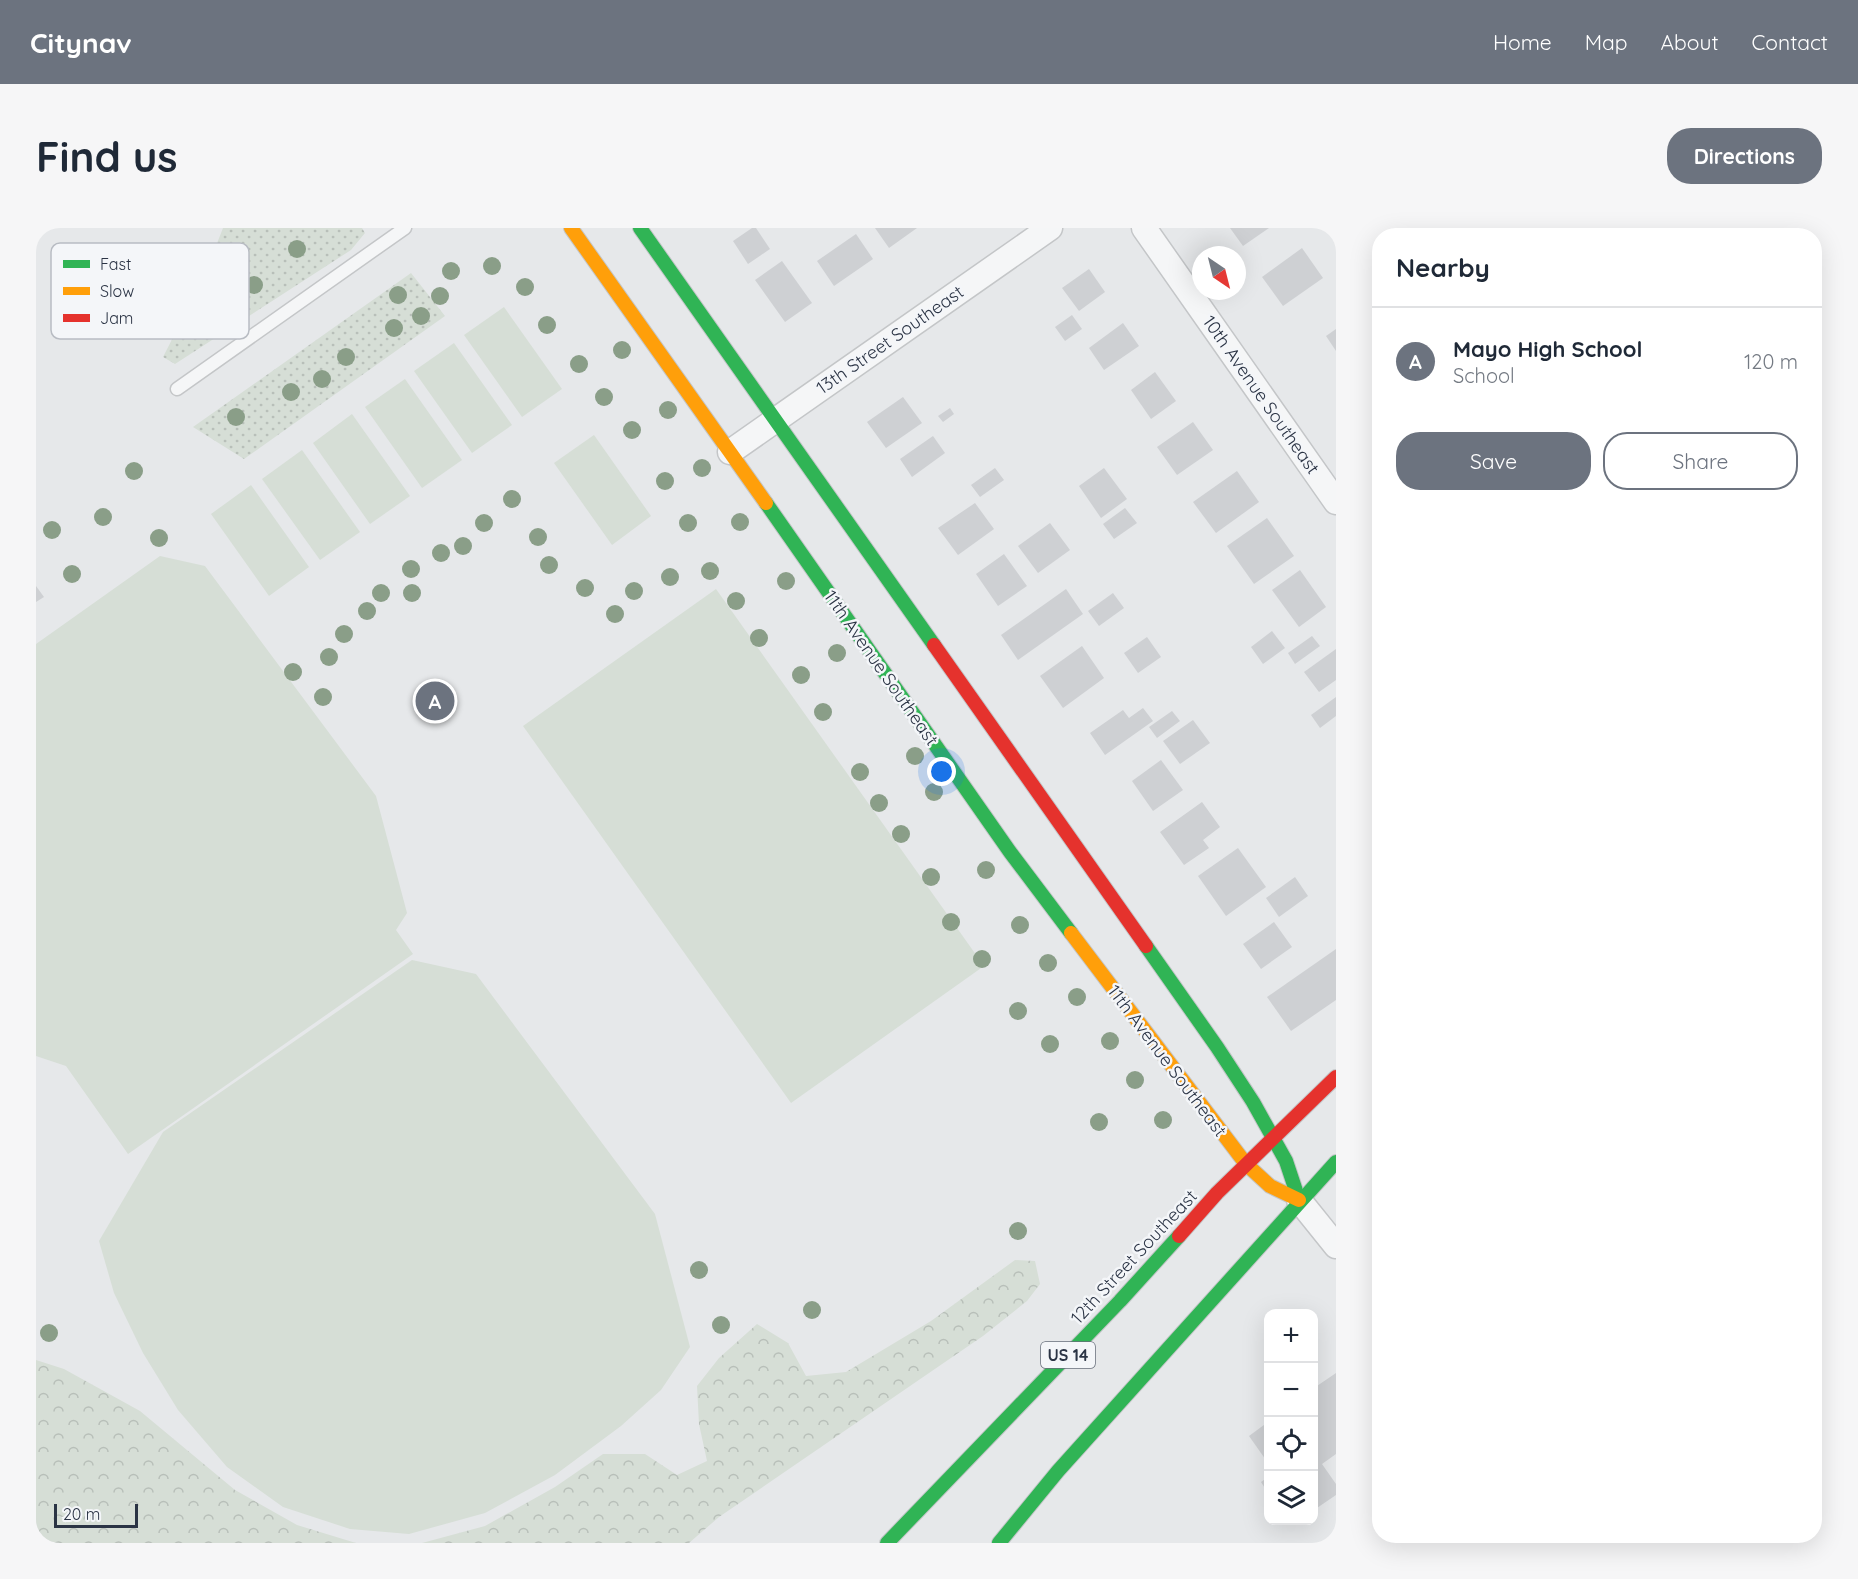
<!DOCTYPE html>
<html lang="en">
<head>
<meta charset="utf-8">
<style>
	body { margin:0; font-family:Quicksand,sans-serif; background:#f6f6f7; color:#1f2937 }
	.controls { position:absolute; right:18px; bottom:18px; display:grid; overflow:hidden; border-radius:12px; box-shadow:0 6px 24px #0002 }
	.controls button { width:54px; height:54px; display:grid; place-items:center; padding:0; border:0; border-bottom:2px solid #e0e1e3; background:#fff; color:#1f2937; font:30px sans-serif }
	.compass { position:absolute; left:1156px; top:18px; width:54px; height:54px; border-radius:50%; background:#fff; box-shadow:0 6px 24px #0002; rotate:145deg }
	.scale { position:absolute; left:18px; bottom:15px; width:84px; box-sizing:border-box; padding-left:6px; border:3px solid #2b3445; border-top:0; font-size:16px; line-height:21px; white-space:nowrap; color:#2b3445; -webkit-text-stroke:4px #f4f6f9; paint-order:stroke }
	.you { position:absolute; left:906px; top:544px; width:21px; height:21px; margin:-15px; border:4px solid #fff; border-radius:50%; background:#1a73e8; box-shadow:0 0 0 9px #1a73e833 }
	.badge { display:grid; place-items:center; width:39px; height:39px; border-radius:50%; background:#6c737f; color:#fff; font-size:20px; font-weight:700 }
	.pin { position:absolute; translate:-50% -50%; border:3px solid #fff; box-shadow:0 2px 6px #0006 }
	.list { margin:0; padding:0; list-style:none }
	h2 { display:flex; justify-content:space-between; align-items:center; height:78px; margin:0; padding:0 24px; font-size:26px }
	h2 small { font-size:20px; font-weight:400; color:#747a83 }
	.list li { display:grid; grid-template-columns:39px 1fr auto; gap:18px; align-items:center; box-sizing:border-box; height:108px; padding:0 24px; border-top:2px solid #e0e1e3 }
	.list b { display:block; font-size:22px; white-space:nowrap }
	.list p { margin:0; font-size:20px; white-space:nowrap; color:#747a83 }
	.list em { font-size:20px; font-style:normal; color:#747a83 }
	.actions { display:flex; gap:12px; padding:18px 24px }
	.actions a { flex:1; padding:14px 0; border:2px solid #6c737f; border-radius:24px; text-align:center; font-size:21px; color:#6c737f }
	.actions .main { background:#6c737f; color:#fff }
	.icon { flex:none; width:33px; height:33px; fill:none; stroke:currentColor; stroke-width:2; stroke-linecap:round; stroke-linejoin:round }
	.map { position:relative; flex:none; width:1300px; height:1315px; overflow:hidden; border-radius:24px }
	header { display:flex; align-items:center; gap:36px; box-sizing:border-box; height:84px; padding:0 30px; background:#6c737f; color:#fff }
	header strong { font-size:28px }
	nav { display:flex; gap:33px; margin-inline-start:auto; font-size:21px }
	.intro { display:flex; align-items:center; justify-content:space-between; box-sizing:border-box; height:144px; padding:0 36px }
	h1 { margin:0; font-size:42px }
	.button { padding:15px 27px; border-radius:24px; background:#6c737f; color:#fff; font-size:21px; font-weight:700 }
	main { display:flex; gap:36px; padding:0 36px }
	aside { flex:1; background:#fff; border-radius:24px; box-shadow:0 6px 24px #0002 }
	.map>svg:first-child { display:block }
	.grass { fill:url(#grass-dots) }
	.forest { fill:url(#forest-crowns) }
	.pitch { fill:#d6ded6 }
	.building { fill:#ced0d3 }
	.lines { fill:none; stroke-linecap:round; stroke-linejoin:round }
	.lane-casing { stroke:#c4c6c8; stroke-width:15 }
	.street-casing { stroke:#c4c6c8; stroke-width:27 }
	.fast-casing { stroke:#c4c6c8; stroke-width:16 }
	.slow-casing { stroke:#c4c6c8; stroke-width:16 }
	.jam-casing { stroke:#c4c6c8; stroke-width:16 }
	.lane { stroke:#f5f6f7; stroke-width:12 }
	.street { stroke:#f5f6f7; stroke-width:24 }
	.fast { stroke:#30b455; stroke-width:14 }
	.slow { stroke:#ff9f0a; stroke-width:14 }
	.jam { stroke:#e5322d; stroke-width:14 }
	.tree { fill:#8a9e88 }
	.labels { text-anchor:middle; stroke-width:5; stroke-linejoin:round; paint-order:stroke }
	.shield { fill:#f4f6f9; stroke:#676e7b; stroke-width:1.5 }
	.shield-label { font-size:16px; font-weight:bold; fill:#2b3445 }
	.street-label { font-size:18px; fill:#2b3445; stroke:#f4f6f9 }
	.key { fill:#f4f6f9; stroke:#b8bcc3; stroke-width:1.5 }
	.key-label { font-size:16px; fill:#2b3445 }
</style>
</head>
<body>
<header>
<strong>Citynav</strong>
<nav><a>Home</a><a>Map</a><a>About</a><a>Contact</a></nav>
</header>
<div class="intro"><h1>Find us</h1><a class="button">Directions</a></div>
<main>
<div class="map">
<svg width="1300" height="1315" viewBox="0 0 1300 1315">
	<defs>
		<pattern id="grass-dots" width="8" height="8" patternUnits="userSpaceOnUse" patternTransform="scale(1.5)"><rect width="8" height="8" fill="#d6ded6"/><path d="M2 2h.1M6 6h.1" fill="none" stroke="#b8bfb9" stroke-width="1.8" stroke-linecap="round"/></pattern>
		<pattern id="forest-crowns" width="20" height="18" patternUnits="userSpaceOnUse" patternTransform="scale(1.5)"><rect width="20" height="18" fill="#d6ded6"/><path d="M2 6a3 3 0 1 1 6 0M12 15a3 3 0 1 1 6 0" fill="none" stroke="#b8bfb9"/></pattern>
	</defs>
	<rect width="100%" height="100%" fill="#e6e8ea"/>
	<g class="grass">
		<path d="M187,0H326L329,5L315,22L139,136L127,129L167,51Z"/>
		<path d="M375,45L409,88L208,231L157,199Z"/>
	</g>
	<g class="forest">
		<path d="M979,1032L999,1033L1004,1056L991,1073L947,1108L683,1289L653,1315H386L449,1298L519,1259L567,1226H609L641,1247L671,1233L663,1196L661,1158L683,1130L721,1096L752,1115L770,1148L810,1144L895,1093Z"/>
		<path d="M0,1132L28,1141L104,1183L199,1262L261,1297L320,1315H0Z"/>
	</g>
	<g class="pitch">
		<path d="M468,79L526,161L486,189L428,107Z"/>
		<path d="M418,115L476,197L436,225L378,143Z"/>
		<path d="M369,151L426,232L386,260L329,179Z"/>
		<path d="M316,186L374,268L334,296L277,215Z"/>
		<path d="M558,207L615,288L576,317L518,235Z"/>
		<path d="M266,222L324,304L284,332L226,251Z"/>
		<path d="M215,257L273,339L233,368L175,286Z"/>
		<path d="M124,328L169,338L340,568L371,685L360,702L377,726L92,926L30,838L0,828V416Z"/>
		<path d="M680,361L948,738L755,875L487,498Z"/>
		<path d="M376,732L440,746L619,986L654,1119L625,1162L585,1198L519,1247L449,1285L373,1306L314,1301L247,1279L191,1239L142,1182L107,1125L78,1065L63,1013L127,904Z"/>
	</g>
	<g class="building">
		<path d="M716,0H720L734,21L712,36L697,13Z"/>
		<path d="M839,0H881L853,20Z"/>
		<path d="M1194,0H1233L1207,18Z"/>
		<path d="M820,6L837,31L798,58L781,33Z"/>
		<path d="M1266,20L1287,50L1247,78L1226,49Z"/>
		<path d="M746,33L776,75L749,94L719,52Z"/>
		<path d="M1053,41L1069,64L1043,83L1026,60Z"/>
		<path d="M1036,87L1046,101L1029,113L1019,99Z"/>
		<path d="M1087,95L1103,118L1068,142L1053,120Z"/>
		<path d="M1300,101V123L1290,108Z"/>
		<path d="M1119,144L1140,173L1115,191L1095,162Z"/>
		<path d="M867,169L886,195L850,220L831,194Z"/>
		<path d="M914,180L918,186L907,194L902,188Z"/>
		<path d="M1157,194L1177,222L1141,247L1121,219Z"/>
		<path d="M897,208L909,225L876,249L864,231Z"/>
		<path d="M959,240L968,252L944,269L935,257Z"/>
		<path d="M1068,240L1091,271L1065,290L1043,258Z"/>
		<path d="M1201,243L1223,274L1180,305L1157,274Z"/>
		<path d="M939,275L958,301L922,327L902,300Z"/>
		<path d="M1089,280L1101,295L1078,311L1067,296Z"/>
		<path d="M1231,290L1258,328L1218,356L1191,318Z"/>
		<path d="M1014,295L1034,322L1002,345L982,318Z"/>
		<path d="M968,326L991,358L962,378L940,346Z"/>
		<path d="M1264,342L1290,379L1263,399L1236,362Z"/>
		<path d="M0,358L8,369L0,374Z"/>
		<path d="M1030,361L1047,386L982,432L965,407Z"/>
		<path d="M1077,365L1088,380L1063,398L1052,383Z"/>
		<path d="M1236,403L1249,420L1227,436L1215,419Z"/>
		<path d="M1276,408L1284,418L1259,436L1252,425Z"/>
		<path d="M1111,409L1125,429L1102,445L1088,425Z"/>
		<path d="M1046,418L1068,450L1027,480L1004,448Z"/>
		<path d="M1300,421V452L1283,464L1268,444Z"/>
		<path d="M1300,469V488L1284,500L1275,487Z"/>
		<path d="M1107,480L1117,493L1069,527L1054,505L1087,482L1093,490Z"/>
		<path d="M1136,483L1144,493L1121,510L1113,499Z"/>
		<path d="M1157,492L1174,515L1144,536L1127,513Z"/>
		<path d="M1125,532L1147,562L1117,583L1096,553Z"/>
		<path d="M1166,574L1184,599L1167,612L1173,620L1148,637L1124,604Z"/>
		<path d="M1202,620L1230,659L1190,688L1162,648Z"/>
		<path d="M1259,649L1272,668L1243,689L1230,670Z"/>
		<path d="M1238,694L1256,719L1225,741L1207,716Z"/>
		<path d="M1300,721V772L1255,803L1231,769Z"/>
		<path d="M1300,1145V1226L1286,1236L1300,1256V1267L1278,1282V1160Z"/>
		<path d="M1232,1194V1235L1213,1208Z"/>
		<path d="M1232,1249V1265L1225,1254Z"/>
	</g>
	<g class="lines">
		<defs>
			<path id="lane" d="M141,161L369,0"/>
			<g id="street">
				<path d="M1108,0L1300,274"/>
				<path d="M694,224L1014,0"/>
				<path d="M1263,972L1300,1018"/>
			</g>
			<g id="fast">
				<path d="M604,0L898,417"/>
				<path d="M730,275L974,624L1035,705"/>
				<path d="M1110,718L1181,819L1217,874L1250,933L1263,972"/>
				<path d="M851,1315L1084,1073L1143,1008"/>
				<path d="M963,1315L1022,1243L1300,934"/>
			</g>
			<g id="slow">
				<path d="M535,0L730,275"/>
				<path d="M1035,705L1210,936L1234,958L1263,972"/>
			</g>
			<g id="jam">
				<path d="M898,417L1110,718"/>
				<path d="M1143,1008L1181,965L1300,849"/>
			</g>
		</defs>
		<use href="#lane" class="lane-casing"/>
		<use href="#street" class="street-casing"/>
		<use href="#fast" class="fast-casing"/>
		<use href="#slow" class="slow-casing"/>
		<use href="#jam" class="jam-casing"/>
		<use href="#lane" class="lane"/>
		<use href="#street" class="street"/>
		<use href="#fast" class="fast"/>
		<use href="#slow" class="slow"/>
		<use href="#jam" class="jam"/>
	</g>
	<g class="tree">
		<circle cx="261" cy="21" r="9"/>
		<circle cx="456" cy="38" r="9"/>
		<circle cx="415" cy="43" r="9"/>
		<circle cx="218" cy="57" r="9"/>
		<circle cx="489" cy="59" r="9"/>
		<circle cx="362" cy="67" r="9"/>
		<circle cx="404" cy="68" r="9"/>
		<circle cx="385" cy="88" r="9"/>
		<circle cx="511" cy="97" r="9"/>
		<circle cx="358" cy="100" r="9"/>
		<circle cx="586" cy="122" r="9"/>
		<circle cx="310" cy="129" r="9"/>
		<circle cx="543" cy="136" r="9"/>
		<circle cx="286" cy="151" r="9"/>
		<circle cx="255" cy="164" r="9"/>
		<circle cx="568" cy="169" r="9"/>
		<circle cx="632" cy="182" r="9"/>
		<circle cx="200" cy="189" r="9"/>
		<circle cx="596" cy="202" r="9"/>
		<circle cx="666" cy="240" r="9"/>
		<circle cx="98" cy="243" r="9"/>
		<circle cx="629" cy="253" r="9"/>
		<circle cx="476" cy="271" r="9"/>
		<circle cx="67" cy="289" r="9"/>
		<circle cx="704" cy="294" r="9"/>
		<circle cx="448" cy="295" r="9"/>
		<circle cx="652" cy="295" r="9"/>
		<circle cx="16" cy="302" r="9"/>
		<circle cx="502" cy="309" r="9"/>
		<circle cx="123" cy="310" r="9"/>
		<circle cx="427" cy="318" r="9"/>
		<circle cx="405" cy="325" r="9"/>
		<circle cx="513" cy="337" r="9"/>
		<circle cx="375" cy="341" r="9"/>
		<circle cx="674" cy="343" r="9"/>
		<circle cx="36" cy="346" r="9"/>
		<circle cx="634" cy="349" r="9"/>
		<circle cx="750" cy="353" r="9"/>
		<circle cx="549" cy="360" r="9"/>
		<circle cx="598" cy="363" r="9"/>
		<circle cx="345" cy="365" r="9"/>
		<circle cx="376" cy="365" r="9"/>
		<circle cx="700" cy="373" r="9"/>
		<circle cx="331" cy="383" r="9"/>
		<circle cx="579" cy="386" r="9"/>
		<circle cx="308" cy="406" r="9"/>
		<circle cx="723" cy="410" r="9"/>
		<circle cx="801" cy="425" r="9"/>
		<circle cx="293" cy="429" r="9"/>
		<circle cx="257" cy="444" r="9"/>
		<circle cx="765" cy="447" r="9"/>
		<circle cx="287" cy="469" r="9"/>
		<circle cx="787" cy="484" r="9"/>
		<circle cx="879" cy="528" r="9"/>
		<circle cx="824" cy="544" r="9"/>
		<circle cx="898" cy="564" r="9"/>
		<circle cx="843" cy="575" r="9"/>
		<circle cx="865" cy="606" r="9"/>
		<circle cx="950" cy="642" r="9"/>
		<circle cx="895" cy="649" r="9"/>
		<circle cx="915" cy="694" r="9"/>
		<circle cx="984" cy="697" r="9"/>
		<circle cx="946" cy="731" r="9"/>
		<circle cx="1012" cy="735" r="9"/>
		<circle cx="1041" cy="769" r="9"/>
		<circle cx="982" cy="783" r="9"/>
		<circle cx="1074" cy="813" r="9"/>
		<circle cx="1014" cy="816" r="9"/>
		<circle cx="1099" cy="852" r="9"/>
		<circle cx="1127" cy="892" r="9"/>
		<circle cx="1063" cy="894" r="9"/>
		<circle cx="982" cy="1003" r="9"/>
		<circle cx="663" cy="1042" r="9"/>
		<circle cx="776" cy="1082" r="9"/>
		<circle cx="685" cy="1097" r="9"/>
		<circle cx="13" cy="1105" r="9"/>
	</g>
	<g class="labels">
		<rect class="shield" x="1005" y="1114" width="54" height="26" rx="4.5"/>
		<g class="shield-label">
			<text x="1032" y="1133">US 14</text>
		</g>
		<g class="street-label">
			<text transform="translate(854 112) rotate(-35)" y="6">13th Street Southeast</text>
			<text transform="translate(1225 167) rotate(55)" y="6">10th Avenue Southeast</text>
			<text transform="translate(845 440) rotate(55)" y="6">11th Avenue Southeast</text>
			<text transform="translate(1131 833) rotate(53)" y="6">11th Avenue Southeast</text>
			<text transform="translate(1098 1029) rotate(-47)" y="6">12th Street Southeast</text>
		</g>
	</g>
	<rect x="15" y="15" width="198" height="96" rx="9" class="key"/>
	<rect x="27" y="32" width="27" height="8" fill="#30b455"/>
	<rect x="27" y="59" width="27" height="8" fill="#ff9f0a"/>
	<rect x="27" y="86" width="27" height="8" fill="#e5322d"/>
	<g class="key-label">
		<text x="64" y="42">Fast</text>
		<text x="64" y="69">Slow</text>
		<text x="64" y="96">Jam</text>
	</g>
</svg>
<div class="controls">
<button>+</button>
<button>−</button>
<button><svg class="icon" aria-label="locate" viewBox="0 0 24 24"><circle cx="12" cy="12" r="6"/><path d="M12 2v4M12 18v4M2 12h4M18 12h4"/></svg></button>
<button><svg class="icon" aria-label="layers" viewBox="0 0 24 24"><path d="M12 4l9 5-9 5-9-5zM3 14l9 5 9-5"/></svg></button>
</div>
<svg class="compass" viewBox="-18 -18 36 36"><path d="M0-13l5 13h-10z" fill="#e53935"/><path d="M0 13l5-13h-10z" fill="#747a83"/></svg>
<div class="scale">20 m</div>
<div class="you"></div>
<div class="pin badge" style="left:399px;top:473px">A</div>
</div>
<aside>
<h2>Nearby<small></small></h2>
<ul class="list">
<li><span class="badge">A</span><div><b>Mayo High School</b><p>School</p></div><em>120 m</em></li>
</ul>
<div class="actions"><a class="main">Save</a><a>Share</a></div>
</aside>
</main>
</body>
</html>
